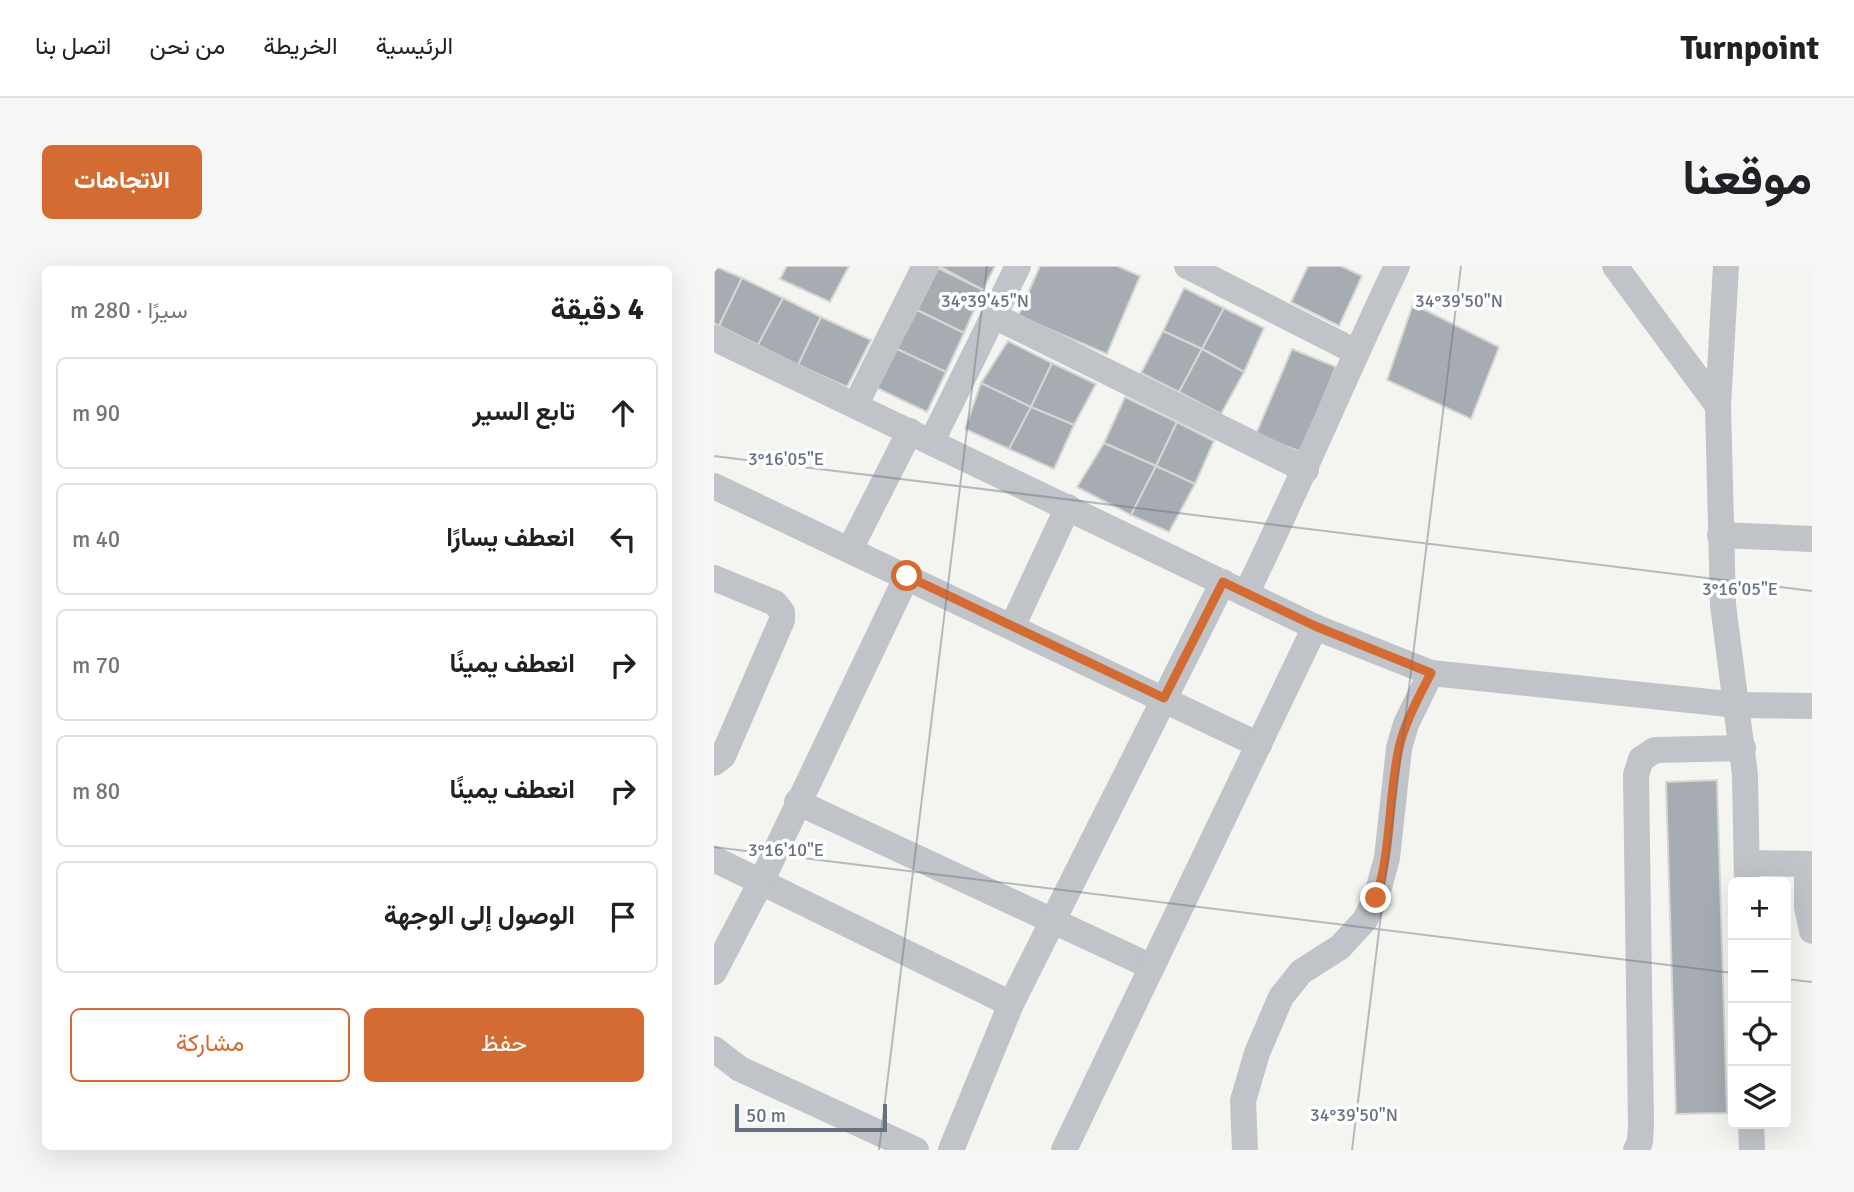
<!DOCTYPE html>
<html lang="ar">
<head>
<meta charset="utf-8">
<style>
	body { margin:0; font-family:Signika,Vazirmatn,sans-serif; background:#f6f6f6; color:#202124; direction:rtl }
	.controls { position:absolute; right:21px; bottom:21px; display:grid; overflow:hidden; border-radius:10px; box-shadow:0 7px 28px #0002 }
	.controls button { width:63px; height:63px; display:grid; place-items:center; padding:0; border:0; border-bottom:2px solid #e0e0e0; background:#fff; color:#202124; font:35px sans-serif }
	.scale { position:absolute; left:21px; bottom:18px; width:152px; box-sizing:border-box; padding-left:7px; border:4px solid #667180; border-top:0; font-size:19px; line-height:24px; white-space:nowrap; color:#667180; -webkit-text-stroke:5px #fff; paint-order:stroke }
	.stop { position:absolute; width:21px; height:21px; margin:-16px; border:5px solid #d46b32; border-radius:50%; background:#fff }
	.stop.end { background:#d46b32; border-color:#fff; box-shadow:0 2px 7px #0008 }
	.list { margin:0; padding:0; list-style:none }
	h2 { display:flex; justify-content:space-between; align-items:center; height:91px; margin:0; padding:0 28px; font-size:30px }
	h2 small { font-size:23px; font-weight:400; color:#757577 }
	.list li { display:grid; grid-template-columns:46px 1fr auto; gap:21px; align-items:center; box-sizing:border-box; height:112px; margin:0 14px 14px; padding:0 14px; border:2px solid #e0e0e0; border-radius:10px }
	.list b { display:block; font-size:26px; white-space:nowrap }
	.list em { font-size:23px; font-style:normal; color:#757577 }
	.actions { display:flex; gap:14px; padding:21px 28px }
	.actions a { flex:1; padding:16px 0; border:2px solid #d46b32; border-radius:10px; text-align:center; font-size:24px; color:#d46b32 }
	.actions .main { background:#d46b32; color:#fff }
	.icon { flex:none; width:38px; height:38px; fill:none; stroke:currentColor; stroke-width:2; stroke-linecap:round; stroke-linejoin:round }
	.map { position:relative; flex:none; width:1098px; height:884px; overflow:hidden; direction:ltr; border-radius:10px }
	header { display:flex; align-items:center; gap:42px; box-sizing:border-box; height:98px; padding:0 35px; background:#fff; border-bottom:2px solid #e0e0e0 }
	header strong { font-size:33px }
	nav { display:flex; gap:38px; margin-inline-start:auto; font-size:24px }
	.intro { display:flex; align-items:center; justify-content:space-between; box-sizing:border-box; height:168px; padding:0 42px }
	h1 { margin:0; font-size:49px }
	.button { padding:18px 32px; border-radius:10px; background:#d46b32; color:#fff; font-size:24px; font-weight:700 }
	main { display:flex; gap:42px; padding:0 42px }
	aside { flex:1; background:#fff; border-radius:10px; box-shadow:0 7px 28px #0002 }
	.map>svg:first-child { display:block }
	.building { fill:#a7acb3; stroke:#d6d6d4; stroke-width:2 }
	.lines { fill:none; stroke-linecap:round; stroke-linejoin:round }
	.minor { stroke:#c0c3c7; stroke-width:26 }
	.route { stroke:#d46b32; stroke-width:9 }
	.ticks { fill:none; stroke:#667180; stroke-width:2; stroke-opacity:0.45 }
	.ticks-label { font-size:18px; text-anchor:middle; fill:#667180; stroke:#fff; stroke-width:7; stroke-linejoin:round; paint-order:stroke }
</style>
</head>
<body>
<header>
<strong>Turnpoint</strong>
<nav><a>الرئيسية</a><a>الخريطة</a><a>من نحن</a><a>اتصل بنا</a></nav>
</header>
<div class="intro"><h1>موقعنا</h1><a class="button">الاتجاهات</a></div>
<main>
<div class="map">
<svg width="1098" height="884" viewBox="0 0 1098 884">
	<rect width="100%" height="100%" fill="#f4f5f1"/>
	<g class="building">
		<path d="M0,0L28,12L5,60L0,57Z"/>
		<path d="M73,0H135L116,36L66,13Z"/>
		<path d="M225,0H281L269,24Z"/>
		<path d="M326,0H403L426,10L393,88L304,50Z"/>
		<path d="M594,0H627L648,10L625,60L577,36Z"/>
		<path d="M224,2L269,24L250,67L203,44Z"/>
		<path d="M28,12L69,32L44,79L5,60Z"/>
		<path d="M470,22L510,42L488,83L449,65Z"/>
		<path d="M69,32L107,51L84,99L44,79Z"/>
		<path d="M699,38L785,81L757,153L673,114Z"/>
		<path d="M510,42L550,62L530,106L488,83Z"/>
		<path d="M203,44L250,67L232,106L183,83Z"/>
		<path d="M107,51L157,74L133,121L84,99Z"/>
		<path d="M449,65L488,83L465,126L427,107Z"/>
		<path d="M294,75L338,97L317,141L267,117Z"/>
		<path d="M183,83L232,106L213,146L163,122Z"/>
		<path d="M488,83L530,106L507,148L465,126Z"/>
		<path d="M578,83L622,101L587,186L542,168Z"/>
		<path d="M338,97L382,118L360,159L317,141Z"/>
		<path d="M267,117L317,141L295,183L251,163Z"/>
		<path d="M411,131L463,156L442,200L390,177Z"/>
		<path d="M317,141L360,159L340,203L295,183Z"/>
		<path d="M463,156L500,175L481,218L442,200Z"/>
		<path d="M390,177L442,200L417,249L363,221Z"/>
		<path d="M442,200L481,218L455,266L417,249Z"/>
		<path d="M1003,514L1013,847L962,848L952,516Z"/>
	</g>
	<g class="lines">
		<g class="minor">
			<path d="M473,0L642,86"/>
			<path d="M901,0L1004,140L1009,339L1031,509L1033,616"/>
			<path d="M280,50L592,204"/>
			<path d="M0,72L601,361L717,407L1024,439L1098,440"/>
			<path d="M142,138L211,0"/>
			<path d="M1004,140L1012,0"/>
			<path d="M218,175L304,0"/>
			<path d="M0,220L545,479"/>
			<path d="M1006,269L1098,273"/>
			<path d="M136,283L196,165"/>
			<path d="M0,312L61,337L68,346V354L9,490L0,497"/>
			<path d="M532,328C585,220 631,109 683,0"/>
			<path d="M299,359L354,241"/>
			<path d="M83,536L438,701"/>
			<path d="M0,593L297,738"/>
			<path d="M1033,597L1098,598"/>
			<path d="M1093,598V641L1098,665"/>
			<path d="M0,706L47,616L193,310"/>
			<path d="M0,783L26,803L202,884"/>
			<path d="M1037,858L1038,884"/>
			<path d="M237,884L297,738L509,316"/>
			<path d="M350,884L601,361"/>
			<path d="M531,884L529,835L543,787L567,731L587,706L626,681L651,654L662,632L673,592L685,482L692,458L717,407"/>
			<path d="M922,884L926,876L927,859L922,509L927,493L941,484L1029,482"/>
		</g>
	</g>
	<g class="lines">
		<path class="route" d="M193,310L450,432L509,316L601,360L717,407C705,431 691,455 685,482C674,532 678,583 662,632"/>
	</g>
	<path class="ticks" d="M0,190L1098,325M0,581L1019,707M1072,713L1098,716M165,884L273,0M638,884L747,0"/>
	<g class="ticks-label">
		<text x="271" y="41">34°39'45"N</text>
		<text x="745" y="41">34°39'50"N</text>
		<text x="72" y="199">3°16'05"E</text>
		<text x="1026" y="329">3°16'05"E</text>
		<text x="72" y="590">3°16'10"E</text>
		<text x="640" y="855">34°39'50"N</text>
	</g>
</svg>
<div class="controls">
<button>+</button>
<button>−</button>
<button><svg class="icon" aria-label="locate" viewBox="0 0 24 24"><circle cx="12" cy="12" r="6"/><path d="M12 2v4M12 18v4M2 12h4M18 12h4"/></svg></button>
<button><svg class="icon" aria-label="layers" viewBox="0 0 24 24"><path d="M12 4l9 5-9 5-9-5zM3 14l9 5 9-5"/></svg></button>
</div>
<div class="scale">50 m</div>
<div class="stop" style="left:193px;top:310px"></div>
<div class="stop end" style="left:662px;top:632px"></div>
</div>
<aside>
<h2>4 دقيقة<small>سيرًا · 280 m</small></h2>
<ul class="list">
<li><svg class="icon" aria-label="ahead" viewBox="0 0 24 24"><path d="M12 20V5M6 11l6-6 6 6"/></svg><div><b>تابع السير</b></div><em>90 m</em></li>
<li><svg class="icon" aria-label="left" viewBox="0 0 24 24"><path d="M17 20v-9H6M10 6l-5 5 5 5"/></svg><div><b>انعطف يسارًا</b></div><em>40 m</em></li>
<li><svg class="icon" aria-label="right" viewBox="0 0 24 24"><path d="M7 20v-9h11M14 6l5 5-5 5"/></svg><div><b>انعطف يمينًا</b></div><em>70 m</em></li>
<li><svg class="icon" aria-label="right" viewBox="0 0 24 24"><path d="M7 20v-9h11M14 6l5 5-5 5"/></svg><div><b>انعطف يمينًا</b></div><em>80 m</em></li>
<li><svg class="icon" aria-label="arrive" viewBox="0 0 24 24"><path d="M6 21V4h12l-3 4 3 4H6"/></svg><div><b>الوصول إلى الوجهة</b></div></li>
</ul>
<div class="actions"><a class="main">حفظ</a><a>مشاركة</a></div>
</aside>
</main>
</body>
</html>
